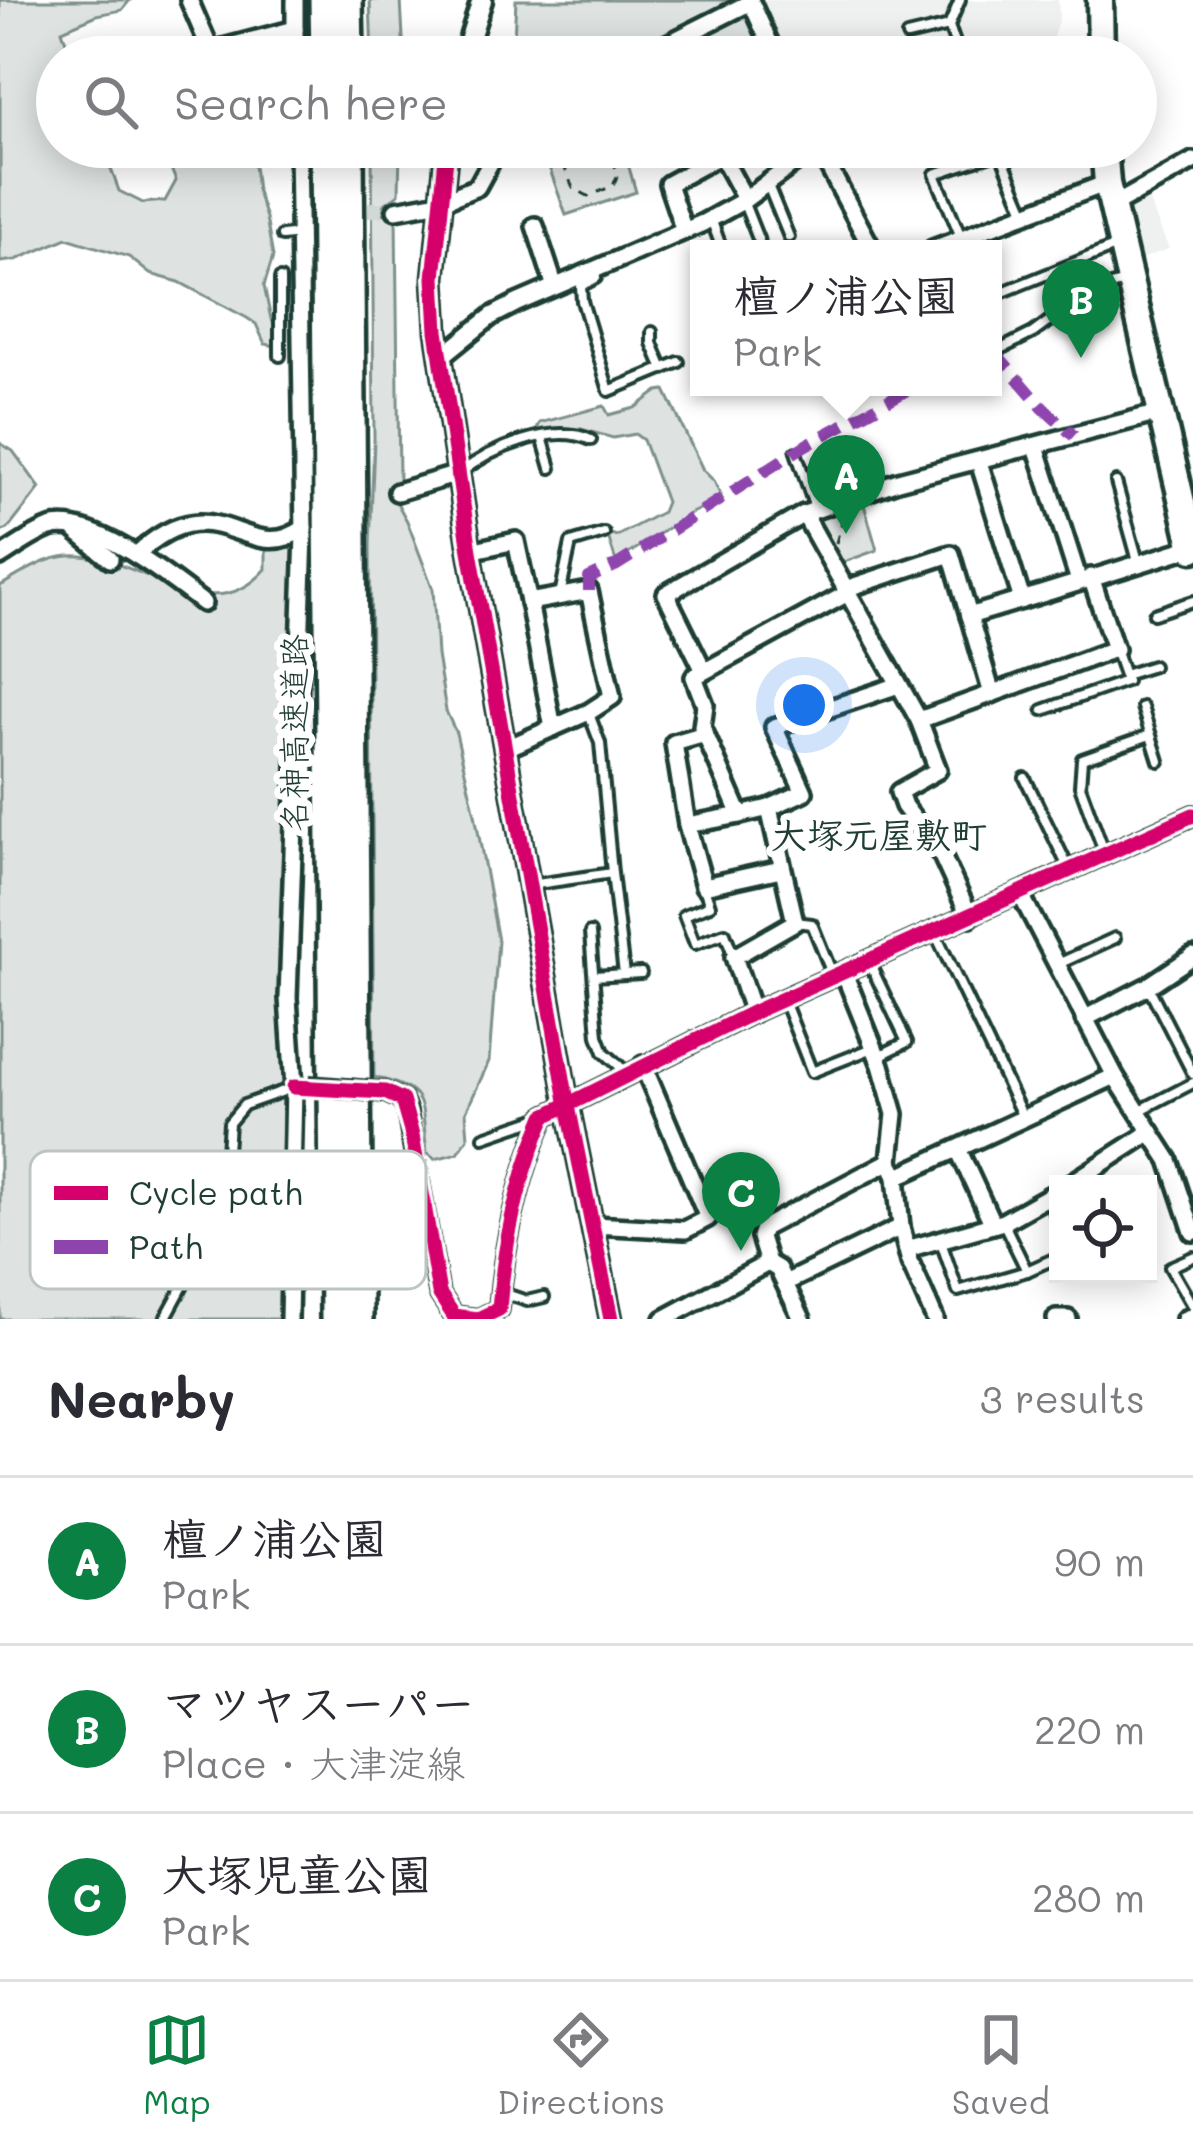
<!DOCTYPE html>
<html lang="en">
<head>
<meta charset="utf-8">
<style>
	body { margin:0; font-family:Mali,"Klee One",sans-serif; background:#f7f7f7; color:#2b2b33 }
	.controls { position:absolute; right:36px; bottom:36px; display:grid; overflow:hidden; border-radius:0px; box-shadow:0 6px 30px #0003 }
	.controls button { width:108px; height:108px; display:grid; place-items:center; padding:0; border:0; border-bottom:3px solid #e1e1e2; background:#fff; color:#2b2b33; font:60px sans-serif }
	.you { position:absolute; left:804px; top:705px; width:42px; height:42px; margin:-30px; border:9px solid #fff; border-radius:50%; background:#1a73e8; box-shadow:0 0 0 18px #1a73e833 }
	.badge { display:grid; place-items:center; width:78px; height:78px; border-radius:50%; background:#0b8043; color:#fff; font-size:39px; font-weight:700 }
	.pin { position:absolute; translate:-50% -99px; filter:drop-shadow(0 3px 6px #0008) }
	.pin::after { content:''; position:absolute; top:63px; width:42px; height:36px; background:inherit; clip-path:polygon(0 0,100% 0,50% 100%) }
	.popup { position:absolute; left:690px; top:240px; width:312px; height:156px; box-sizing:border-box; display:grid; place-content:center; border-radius:0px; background:#fff; filter:drop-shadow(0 3px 9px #0005); font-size:39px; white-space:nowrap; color:#7c7c81 }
	.popup b { font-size:45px; color:#2b2b33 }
	.popup::after { content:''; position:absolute; left:50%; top:100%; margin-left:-24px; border:24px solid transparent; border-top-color:#fff }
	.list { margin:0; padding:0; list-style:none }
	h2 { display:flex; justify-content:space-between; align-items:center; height:156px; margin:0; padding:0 48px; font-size:51px }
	h2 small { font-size:39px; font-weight:400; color:#7c7c81 }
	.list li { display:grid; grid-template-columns:78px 1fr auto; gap:36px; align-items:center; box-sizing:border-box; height:168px; padding:0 48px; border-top:3px solid #e1e1e2 }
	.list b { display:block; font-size:45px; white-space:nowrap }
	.list p { margin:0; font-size:39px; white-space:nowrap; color:#7c7c81 }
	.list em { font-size:39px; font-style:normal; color:#7c7c81 }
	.icon { flex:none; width:66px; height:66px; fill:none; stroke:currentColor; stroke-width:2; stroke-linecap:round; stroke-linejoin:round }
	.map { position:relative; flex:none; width:1193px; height:1319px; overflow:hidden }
	.search { position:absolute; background:#fff; box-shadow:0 6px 30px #0003; left:36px; right:36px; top:36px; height:132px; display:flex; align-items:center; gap:30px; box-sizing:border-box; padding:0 42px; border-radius:66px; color:#7c7c81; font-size:45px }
	.sheet { height:660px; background:#fff }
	nav { display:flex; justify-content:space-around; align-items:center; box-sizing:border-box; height:168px; border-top:3px solid #e1e1e2; background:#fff; font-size:33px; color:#7c7c81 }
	nav a { display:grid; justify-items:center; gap:6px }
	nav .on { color:#0b8043 }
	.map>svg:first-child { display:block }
	.built { fill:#eef1f0 }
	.green { fill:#dee3e2; stroke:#7e908b; stroke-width:3 }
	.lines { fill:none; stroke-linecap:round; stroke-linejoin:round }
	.minor-tunnel { stroke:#d2d8d6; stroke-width:15; stroke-dasharray:15 8; stroke-linecap:butt }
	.service-casing { stroke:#1f3d34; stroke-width:16 }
	.minor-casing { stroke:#1f3d34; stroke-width:24 }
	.tertiary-casing { stroke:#1f3d34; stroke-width:27 }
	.primary-casing { stroke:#1f3d34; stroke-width:33 }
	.motorway-casing { stroke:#1f3d34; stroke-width:36 }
	.path { stroke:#1f3d34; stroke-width:3; stroke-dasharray:9 9; stroke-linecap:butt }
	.service { stroke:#fff; stroke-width:8 }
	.minor { stroke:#fff; stroke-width:15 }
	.tertiary { stroke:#fff; stroke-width:18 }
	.primary { stroke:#fff; stroke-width:24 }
	.motorway { stroke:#fff; stroke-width:27 }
	.minor-bridge-casing { stroke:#1f3d34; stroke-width:24; stroke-linecap:butt }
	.minor-bridge { stroke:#fff; stroke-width:15 }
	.quiet { stroke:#8e44ad; stroke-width:12; stroke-dasharray:24 12; stroke-linecap:butt }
	.cycleway-casing { stroke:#fff; stroke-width:22 }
	.cycleway { stroke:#d6006c; stroke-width:15 }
	.labels { text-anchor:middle; stroke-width:12; stroke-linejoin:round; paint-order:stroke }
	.street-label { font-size:33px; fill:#1f3d34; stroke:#fff }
	.neighbourhood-label { font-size:36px; font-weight:bold; fill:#1f3d34; stroke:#fff }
	.key { fill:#fff; stroke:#bcc5c2; stroke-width:3 }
	.key-label { font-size:33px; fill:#1f3d34 }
</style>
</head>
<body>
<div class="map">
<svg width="1193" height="1319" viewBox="0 0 1193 1319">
	<rect width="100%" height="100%" fill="#fff"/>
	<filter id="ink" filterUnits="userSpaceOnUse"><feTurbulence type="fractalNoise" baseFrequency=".00833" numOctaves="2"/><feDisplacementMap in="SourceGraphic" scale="24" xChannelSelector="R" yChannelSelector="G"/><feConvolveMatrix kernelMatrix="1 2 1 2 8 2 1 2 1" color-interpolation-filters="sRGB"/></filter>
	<g filter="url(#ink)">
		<g class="built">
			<path d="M756,0H1058L1059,17L1047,57H781Z"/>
			<path d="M1146,194L1169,249L1135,261L1124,206Z"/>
		</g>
		<g class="green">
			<path d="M0,0H130L122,10L97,15L62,30L71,57H57V147H103L119,191L143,203L165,201L176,181L162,147H252L257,192L266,218L273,257L264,286L271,319L282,333L276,346L265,344L256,324L247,318L179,282L150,274L129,257L67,238L16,260L0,262Z"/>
			<path d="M370,0H401L404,57H372Z"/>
			<path d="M516,0H740L693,27L628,57H513Z"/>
			<path d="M744,11L749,13L771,57H653Z"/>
			<path d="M372,147H400L399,194L383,205L382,213L396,216L399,482L391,492L407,521L433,589L437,655L446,711L456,733L475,814L498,941L489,1061L466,1112L468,1138L458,1153L435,1159L427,1153C420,1102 431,1091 374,1077L370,545L374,440Z"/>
			<path d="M542,147H644L626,157L636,192L566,215Z"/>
			<path d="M665,390L703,470L714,481L722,499L689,514L616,562L607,533L617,536L662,512L666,502L643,440L635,434L613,438L581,429L536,431L540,423L604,406L609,415L635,408L658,391Z"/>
			<path d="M0,443L13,451L40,488L8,529L0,532Z"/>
			<path d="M863,501L877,550L836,565L812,520L815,514Z"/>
			<path d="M266,546L296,547L284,904L281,1319H0V586C21,574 43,558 68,556C139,551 208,636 266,569Z"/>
		</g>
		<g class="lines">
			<path class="minor-tunnel" d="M345,209L396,210"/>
			<defs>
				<g id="service">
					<path d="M949,26L960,0"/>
					<path d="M907,36L949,26L960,57"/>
					<path d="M767,183L789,237"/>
					<path d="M743,201L762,249"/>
					<path d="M711,219L722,249"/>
					<path d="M282,236L300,234"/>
					<path d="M961,237L935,174L1000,152L1025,211"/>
					<path d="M593,270L596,278L581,286L582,301L609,391L679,362"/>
					<path d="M993,296L1119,245"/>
					<path d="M652,332V343L663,369"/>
					<path d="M995,352L1033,333L1089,292L1125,282"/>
					<path d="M280,356V279"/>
					<path d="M542,437L551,468"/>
					<path d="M796,452L815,508"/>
					<path d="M459,474C490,449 553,422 591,440"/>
					<path d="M1116,482L1138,561"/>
					<path d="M560,595L571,543L604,533"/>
					<path d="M1154,614L1193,601"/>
					<path d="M1124,675L1153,666"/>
					<path d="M1142,707L1159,761"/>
					<path d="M1043,710L1126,681L1115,649"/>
					<path d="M589,714L600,743L612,873"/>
					<path d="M1025,778L1069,869"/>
					<path d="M1105,854L1080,786L1082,759L1150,735"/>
					<path d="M530,885L612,873L624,974"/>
					<path d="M704,888L710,905L684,915L695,944L725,933L734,957"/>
					<path d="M795,922L812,924L833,976"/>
					<path d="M590,933L598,1036L604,1052L626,1072"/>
					<path d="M935,933L1022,1115"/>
					<path d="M869,962L907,1042L879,1056"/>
					<path d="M1056,965L1115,938"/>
					<path d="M594,976L641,973"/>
					<path d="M1148,986L1193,1074"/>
					<path d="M784,1001L812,1072L873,1048"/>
					<path d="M1139,1111L1193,1083"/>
					<path d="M484,1137L545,1116"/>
					<path d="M1046,1200L1058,1217"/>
					<path d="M1004,1224L1027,1271"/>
					<path d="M941,1242L958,1291L1027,1271L1058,1257"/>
					<path d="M1193,1257L1170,1267L1193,1307"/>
					<path d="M500,1292L527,1301L544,1297"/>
					<path d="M165,1319L215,1227L224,1193L229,1123L244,1105L292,1088"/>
				</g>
				<g id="minor">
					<path d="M189,0L211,51L295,29"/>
					<path d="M750,0L776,57"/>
					<path d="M295,57V0"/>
					<path d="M641,57L751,2"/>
					<path d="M818,147L872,249"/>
					<path d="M826,163L896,147"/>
					<path d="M1114,205L1193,161"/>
					<path d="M396,210L440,202L477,187L499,147"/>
					<path d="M535,226L554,284"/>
					<path d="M684,231L668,184L721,155L745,199"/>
					<path d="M933,249L1107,183"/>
					<path d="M440,358L492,316L517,303L703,223L743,201L816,147"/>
					<path d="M1036,446L1079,581"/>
					<path d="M979,462L1022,600L1193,547"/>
					<path d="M397,492L458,474"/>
					<path d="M804,514L919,720L1115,649L1091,577"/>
					<path d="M76,531L110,559"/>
					<path d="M470,551L516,541L529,602L589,591L612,697L589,712L507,748"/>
					<path d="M136,555C217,478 247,570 304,528"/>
					<path d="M0,557C16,547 33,534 50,528C92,515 170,578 203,603"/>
					<path d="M845,589L951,554L992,694"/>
					<path d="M529,602L553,728"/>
					<path d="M969,616L1022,600"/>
					<path d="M704,671L666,594L804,514L898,481L1159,413"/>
					<path d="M919,720L938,770L899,792L904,806L942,856L970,917"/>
					<path d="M705,734L674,743L687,825L704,886L781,869"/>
					<path d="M769,808L804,792L774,727L899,685"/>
					<path d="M687,825L740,815"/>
					<path d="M1021,895L1115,1076L1169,1160L1193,1232"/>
					<path d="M844,973L881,1065L895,1114L890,1161L896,1177L901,1227L910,1262L935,1319"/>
					<path d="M753,1013L734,957L795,922L769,808L740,815L702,727L705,705L694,677L848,593"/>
					<path d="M1084,1019L1148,986L1193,956"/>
					<path d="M385,1092L402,1100L407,1112L439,1293L454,1316L478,1319L499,1309C504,1244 519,1175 545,1116L756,1011L1193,815"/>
					<path d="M958,1149L993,1225"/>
					<path d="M896,1177L1115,1076"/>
					<path d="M1070,1184L1151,1132"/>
					<path d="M593,1225L685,1230L708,1218L643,1065"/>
					<path d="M907,1249L1003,1222L1058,1191"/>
					<path d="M768,1263L778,1269L802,1319"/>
					<path d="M785,1283L901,1227"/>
					<path d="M289,1319L294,1087L288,998L304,534L298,147"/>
					<path d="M664,1319L768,1263L760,1237L763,1228L890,1161"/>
					<path d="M1056,1319H1068"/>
					<path d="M1185,1319L1193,1316"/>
				</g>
				<g id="tertiary">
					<path d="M464,57L482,0"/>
					<path d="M447,147L434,278L437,331L470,551L567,1101L611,1319"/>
				</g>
				<g id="primary">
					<path d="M1100,0L1101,57"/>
					<path d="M1104,147L1107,183L1193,549"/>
				</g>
				<g id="motorway">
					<path d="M324,0L325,57"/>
					<path d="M348,0L349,57"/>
					<path d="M325,147L335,1319"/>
					<path d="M349,147L358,1319"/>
				</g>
			</defs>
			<use href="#service" class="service-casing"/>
			<use href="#minor" class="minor-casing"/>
			<use href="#tertiary" class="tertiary-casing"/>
			<use href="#primary" class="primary-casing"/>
			<use href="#motorway" class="motorway-casing"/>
			<g class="path">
				<path d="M556,147L573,188L588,196L613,186L618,174L613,160L623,147"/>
				<path d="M836,543L843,518"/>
			</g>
			<use href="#service" class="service"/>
			<use href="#minor" class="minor"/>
			<use href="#tertiary" class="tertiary"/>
			<use href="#primary" class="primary"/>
			<use href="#motorway" class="motorway"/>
			<defs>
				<path id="minor-bridge" d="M309,1086L385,1092"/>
			</defs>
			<use href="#minor-bridge" class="minor-bridge-casing"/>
			<use href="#minor-bridge" class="minor-bridge"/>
			<g class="quiet">
				<path d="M993,350L1043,408L1074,436"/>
				<path d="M589,591V578L617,565L806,445L913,387"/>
			</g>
			<defs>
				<g id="cycleway">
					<path d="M447,147L434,278L437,331L470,551L567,1101L611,1319"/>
					<path d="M294,1087L385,1092L402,1100L412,1135L439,1293L454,1316L478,1319L499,1309C504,1244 519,1175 545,1116L756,1011L1193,815"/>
				</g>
			</defs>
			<use href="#cycleway" class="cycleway-casing"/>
			<use href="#cycleway" class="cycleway"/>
		</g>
	</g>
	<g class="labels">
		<g class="street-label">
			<text transform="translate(294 733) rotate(-90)" y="12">名神高速道路</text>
		</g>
		<g class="neighbourhood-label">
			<text x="879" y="848">大塚元屋敷町</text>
		</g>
	</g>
	<rect x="30" y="1151" width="396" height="138" rx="18" class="key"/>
	<rect x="54" y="1186" width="54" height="14" fill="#d6006c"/>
	<rect x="54" y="1240" width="54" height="14" fill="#8e44ad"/>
	<g class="key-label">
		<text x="129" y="1205">Cycle path</text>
		<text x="129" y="1259">Path</text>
	</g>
</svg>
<div class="controls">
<button><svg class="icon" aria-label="locate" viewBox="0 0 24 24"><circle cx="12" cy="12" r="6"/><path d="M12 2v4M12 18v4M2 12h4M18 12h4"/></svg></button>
</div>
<div class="you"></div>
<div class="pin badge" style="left:846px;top:534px">A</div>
<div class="popup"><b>檀ノ浦公園</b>Park</div>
<div class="pin badge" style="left:1081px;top:358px">B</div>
<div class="pin badge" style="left:741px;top:1251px">C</div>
<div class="search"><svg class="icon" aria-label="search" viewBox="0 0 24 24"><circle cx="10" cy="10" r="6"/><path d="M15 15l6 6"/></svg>Search here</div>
</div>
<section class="sheet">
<h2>Nearby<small>3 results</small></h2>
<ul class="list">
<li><span class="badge">A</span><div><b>檀ノ浦公園</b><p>Park</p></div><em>90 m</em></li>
<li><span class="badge">B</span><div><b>マツヤスーパー</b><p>Place · 大津淀線</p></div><em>220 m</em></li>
<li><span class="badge">C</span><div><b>大塚児童公園</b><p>Park</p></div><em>280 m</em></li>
</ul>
</section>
<nav>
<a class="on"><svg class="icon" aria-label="map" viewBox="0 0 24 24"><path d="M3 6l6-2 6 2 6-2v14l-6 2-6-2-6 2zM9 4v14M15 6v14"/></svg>Map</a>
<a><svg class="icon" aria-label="directions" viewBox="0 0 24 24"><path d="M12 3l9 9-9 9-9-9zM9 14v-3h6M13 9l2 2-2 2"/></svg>Directions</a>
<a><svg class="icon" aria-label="saved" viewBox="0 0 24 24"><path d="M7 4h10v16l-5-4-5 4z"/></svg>Saved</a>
</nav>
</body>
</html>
